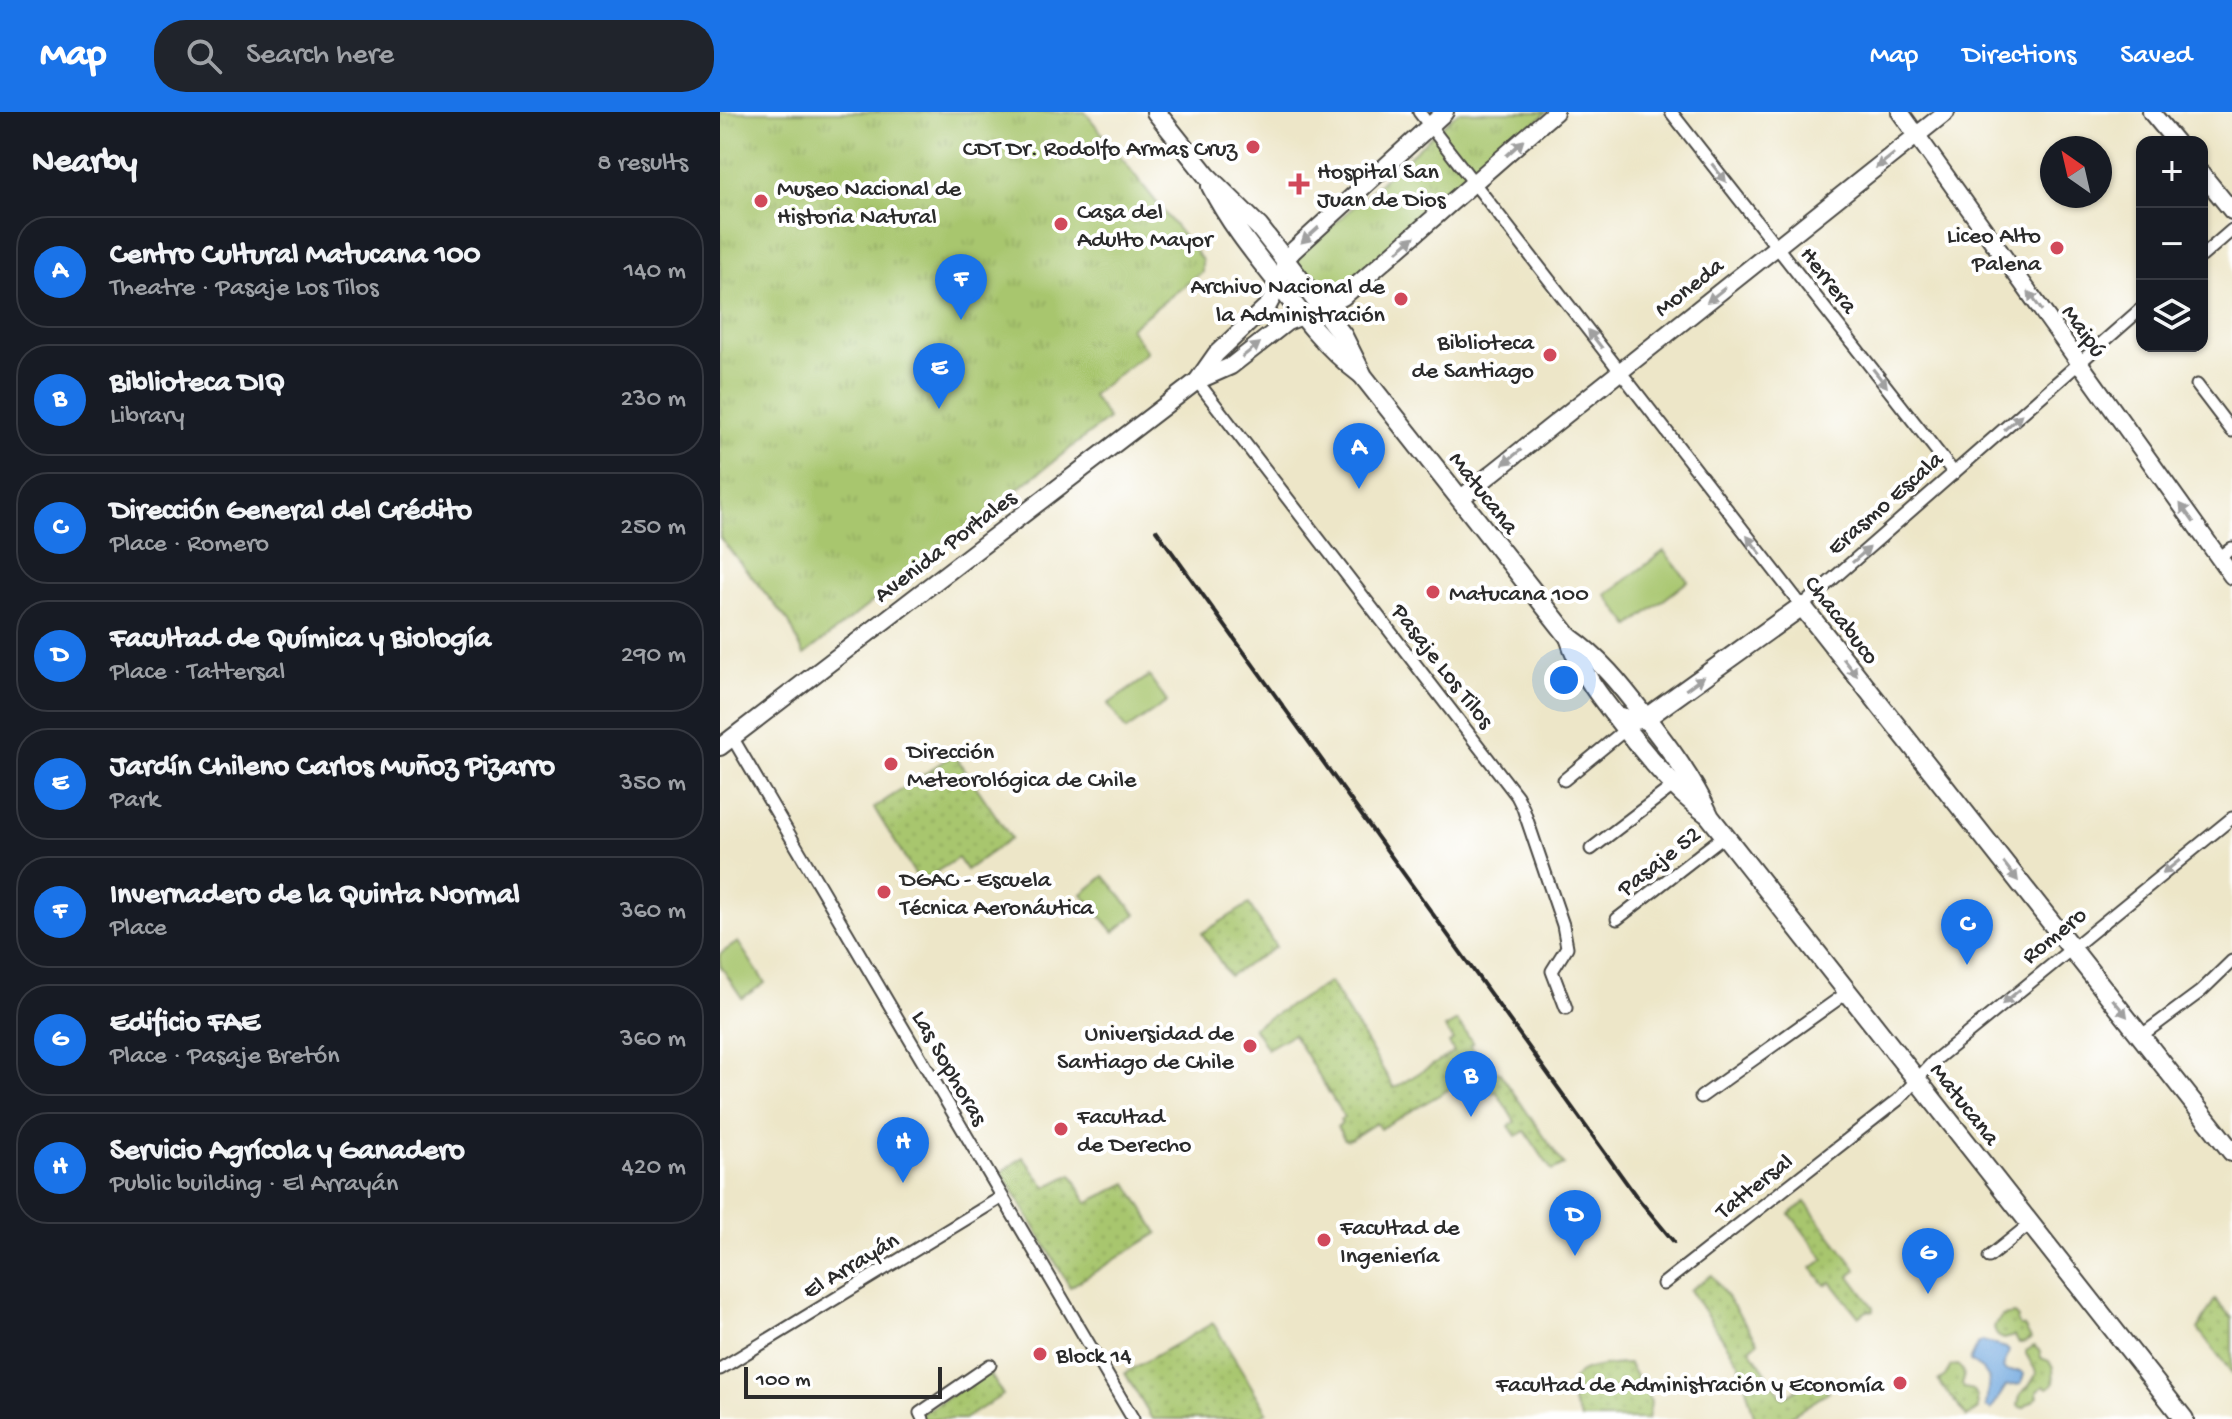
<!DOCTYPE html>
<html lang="en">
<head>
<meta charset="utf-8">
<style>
	body { margin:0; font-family:"Gochi Hand",sans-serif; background:#20242c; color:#f1f3f6 }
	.controls { position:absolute; right:24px; top:24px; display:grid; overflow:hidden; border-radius:16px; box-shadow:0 2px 6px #0004 }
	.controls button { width:72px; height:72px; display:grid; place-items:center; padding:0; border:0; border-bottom:2px solid #363941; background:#171b24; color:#f1f3f6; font:40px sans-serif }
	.compass { position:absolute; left:1320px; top:24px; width:72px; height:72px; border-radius:50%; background:#171b24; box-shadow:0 2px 6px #0004; rotate:326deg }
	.scale { position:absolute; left:24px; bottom:20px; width:198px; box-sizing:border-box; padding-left:8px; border:4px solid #2b2b2b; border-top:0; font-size:22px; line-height:28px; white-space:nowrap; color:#2b2b2b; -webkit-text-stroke:6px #fff; paint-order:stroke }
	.you { position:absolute; left:844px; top:568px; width:28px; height:28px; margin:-20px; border:6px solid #fff; border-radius:50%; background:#1a73e8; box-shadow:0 0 0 12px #1a73e833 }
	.badge { display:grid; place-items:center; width:52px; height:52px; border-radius:50%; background:#1a73e8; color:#fff; font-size:26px; font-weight:700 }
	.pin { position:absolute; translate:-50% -66px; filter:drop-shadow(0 2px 4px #0008) }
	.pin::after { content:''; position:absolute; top:42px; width:28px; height:24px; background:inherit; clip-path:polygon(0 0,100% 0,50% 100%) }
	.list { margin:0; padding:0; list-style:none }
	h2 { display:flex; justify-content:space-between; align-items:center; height:104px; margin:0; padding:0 32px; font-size:34px }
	h2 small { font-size:26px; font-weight:400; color:#9ea1a6 }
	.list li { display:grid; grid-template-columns:52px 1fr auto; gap:24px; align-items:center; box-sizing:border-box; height:112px; margin:0 16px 16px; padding:0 16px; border:2px solid #363941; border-radius:32px }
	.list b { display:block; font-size:30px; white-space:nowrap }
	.list p { margin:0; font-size:26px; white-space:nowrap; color:#9ea1a6 }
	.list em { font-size:26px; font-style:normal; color:#9ea1a6 }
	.icon { flex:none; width:44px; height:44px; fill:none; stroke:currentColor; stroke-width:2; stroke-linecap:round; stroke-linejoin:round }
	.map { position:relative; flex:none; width:1512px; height:1307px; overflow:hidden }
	header { display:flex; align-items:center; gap:48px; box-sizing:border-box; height:112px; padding:0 40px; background:#1a73e8; color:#fff }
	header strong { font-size:38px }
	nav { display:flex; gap:44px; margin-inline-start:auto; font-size:28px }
	.search { width:560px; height:72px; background:#20242c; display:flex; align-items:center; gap:20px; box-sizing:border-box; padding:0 28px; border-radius:32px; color:#9ea1a6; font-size:30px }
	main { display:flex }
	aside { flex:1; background:#171b24 }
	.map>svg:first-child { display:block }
	.grass { fill:url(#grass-dots); stroke:#6a784c; stroke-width:2 }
	.park { fill:url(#park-tufts); stroke:#6a784c; stroke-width:2 }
	.pitch { fill:#a8c66e; stroke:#6a784c; stroke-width:2 }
	.water { fill:#6fa7de; stroke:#4d6984; stroke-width:2 }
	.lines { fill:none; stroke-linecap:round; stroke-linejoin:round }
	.street-casing { stroke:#484743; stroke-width:15 }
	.secondary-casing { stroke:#484743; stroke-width:20 }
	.primary-casing { stroke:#484743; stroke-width:22 }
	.street { stroke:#fff; stroke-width:11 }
	.secondary { stroke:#fff; stroke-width:16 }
	.primary { stroke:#fff; stroke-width:18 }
	.rail { stroke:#2b2b2b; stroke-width:4 }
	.oneway { fill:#a0a0a0 }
	.poi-dot { fill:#d1495b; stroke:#fff; stroke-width:3 }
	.labels { text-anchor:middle; stroke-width:8; stroke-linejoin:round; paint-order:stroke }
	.poi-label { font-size:24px; fill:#2b2b2b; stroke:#fff; text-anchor:start }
	.street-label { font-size:24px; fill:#2b2b2b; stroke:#fff }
</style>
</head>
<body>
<header>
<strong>Map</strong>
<div class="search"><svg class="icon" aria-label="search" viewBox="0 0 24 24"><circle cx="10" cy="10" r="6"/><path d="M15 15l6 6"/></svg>Search here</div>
<nav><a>Map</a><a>Directions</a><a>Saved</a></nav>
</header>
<main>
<aside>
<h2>Nearby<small>8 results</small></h2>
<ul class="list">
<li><span class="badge">A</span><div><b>Centro Cultural Matucana 100</b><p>Theatre · Pasaje Los Tilos</p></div><em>140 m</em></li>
<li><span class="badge">B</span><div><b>Biblioteca DIQ</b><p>Library</p></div><em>230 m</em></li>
<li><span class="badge">C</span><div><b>Dirección General del Crédito</b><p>Place · Romero</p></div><em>250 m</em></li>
<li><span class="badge">D</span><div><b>Facultad de Química y Biología</b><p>Place · Tattersal</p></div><em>290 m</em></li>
<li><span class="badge">E</span><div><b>Jardín Chileno Carlos Muñoz Pizarro</b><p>Park</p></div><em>350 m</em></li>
<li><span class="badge">F</span><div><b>Invernadero de la Quinta Normal</b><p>Place</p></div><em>360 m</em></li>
<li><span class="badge">G</span><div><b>Edificio FAE</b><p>Place · Pasaje Bretón</p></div><em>360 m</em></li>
<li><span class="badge">H</span><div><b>Servicio Agrícola y Ganadero</b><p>Public building · El Arrayán</p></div><em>420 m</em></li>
</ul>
</aside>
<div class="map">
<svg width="1512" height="1307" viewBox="0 0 1512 1307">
	<defs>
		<pattern id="grass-dots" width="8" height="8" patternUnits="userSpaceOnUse" patternTransform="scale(2)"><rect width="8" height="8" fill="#a8c66e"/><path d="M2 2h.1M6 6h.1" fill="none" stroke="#91aa5f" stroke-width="1.8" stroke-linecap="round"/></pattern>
		<pattern id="park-tufts" width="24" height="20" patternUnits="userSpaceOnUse" patternTransform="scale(2)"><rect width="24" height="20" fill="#a8c66e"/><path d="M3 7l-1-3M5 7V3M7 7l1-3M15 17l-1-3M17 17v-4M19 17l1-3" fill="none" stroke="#91aa5f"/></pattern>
	</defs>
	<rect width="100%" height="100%" fill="#fff"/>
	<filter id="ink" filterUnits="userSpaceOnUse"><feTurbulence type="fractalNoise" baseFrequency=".0125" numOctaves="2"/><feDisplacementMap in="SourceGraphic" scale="16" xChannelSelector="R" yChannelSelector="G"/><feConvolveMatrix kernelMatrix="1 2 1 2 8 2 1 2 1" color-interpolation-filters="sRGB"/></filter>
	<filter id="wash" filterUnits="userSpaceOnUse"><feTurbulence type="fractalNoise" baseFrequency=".006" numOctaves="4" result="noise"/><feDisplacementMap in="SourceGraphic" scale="32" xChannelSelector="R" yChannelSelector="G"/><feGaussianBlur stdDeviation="1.8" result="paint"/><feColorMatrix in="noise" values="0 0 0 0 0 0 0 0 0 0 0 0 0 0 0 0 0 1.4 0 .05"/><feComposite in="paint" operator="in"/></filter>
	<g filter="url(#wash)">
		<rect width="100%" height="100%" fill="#ede6c8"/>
		<g class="grass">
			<path d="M234,642L291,726L246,758L238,746L200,770L154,696Z"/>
			<path d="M529,792L556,835L509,864L482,821Z"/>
			<path d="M610,870L674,976L734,940L729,931L733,928L725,916L737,909L753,931L750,933L766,956L770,955L779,960L844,1053L832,1059L805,1019L796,1024L789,1014L795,1010L776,979L771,981L759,960L660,1017L656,1011L631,1027L625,1028L617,1015L622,1011L620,1008L624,1005L573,922L547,937L533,915Z"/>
			<path d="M303,1045L326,1075L352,1062L367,1091L407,1071L438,1121L350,1175L282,1060Z"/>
			<path d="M1085,1090L1137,1158L1130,1164L1153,1195V1199H1147L1139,1205L1111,1170L1105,1173L1092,1156L1104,1147L1070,1102Z"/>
			<path d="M992,1163L1038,1230L1030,1237L1063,1286L1093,1266L1109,1280L1066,1307H1035L1019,1251L970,1178Z"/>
			<path d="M1495,1187L1512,1206V1261L1478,1217Z"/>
			<path d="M1294,1202L1298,1206L1297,1210L1300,1214H1304L1311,1227L1303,1231H1299L1294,1224L1284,1227C1277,1225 1275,1222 1274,1215L1282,1204Z"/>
			<path d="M493,1211L547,1300L535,1307H432L405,1261Z"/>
			<path d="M1314,1234L1320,1239L1321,1246L1329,1249L1333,1255L1334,1271L1328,1276L1324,1274L1317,1279L1318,1285L1303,1296L1298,1294L1300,1282L1309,1274L1317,1261L1306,1242V1239Z"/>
			<path d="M909,1252L931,1290L928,1307H861C832,1258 869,1253 909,1252Z"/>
			<path d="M1237,1253C1244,1258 1246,1264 1242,1272L1244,1276L1253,1278L1257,1285L1258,1297L1247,1305L1218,1269L1225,1264L1231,1254Z"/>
			<path d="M269,1260L283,1283L244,1307H195L194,1306Z"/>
		</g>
		<g class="park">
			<path d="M0,0H365L482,148V160L410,216L427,240L372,283L388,307L84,543L69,510L0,426Z"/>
			<path d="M738,0H827L741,79L606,189L576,151V147Z"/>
		</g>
		<g class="pitch">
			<path d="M944,439L968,469L910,514L886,483Z"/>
			<path d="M429,564L447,590L406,618L388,592Z"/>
			<path d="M384,764L416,802L394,820L362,782Z"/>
			<path d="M18,830L45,871L22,886L0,853V842Z"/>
		</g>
		<path class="water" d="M1262,1229L1286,1236L1289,1239L1283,1256L1286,1259H1300L1304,1262L1301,1272L1286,1274L1271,1298L1266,1295L1269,1267L1263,1258L1250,1249L1258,1232Z"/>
	</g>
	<g filter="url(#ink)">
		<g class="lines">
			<defs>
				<g id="street">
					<path d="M699,0L1082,494L1422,196"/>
					<path d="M951,0L1234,361"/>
					<path d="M1482,144L1512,118"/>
					<path d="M477,269L797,684L803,696L843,813L847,835L832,859L846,896"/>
					<path d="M1477,273L1512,319"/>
					<path d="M1499,446L1512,436"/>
					<path d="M12,625L413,1307"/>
					<path d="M844,668L906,617"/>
					<path d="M871,737L953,674"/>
					<path d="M897,807L1005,723"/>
					<path d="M1422,923L1480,880L1512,849"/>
					<path d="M981,985L1128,880"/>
					<path d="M1269,1145L1310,1112"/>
					<path d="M943,1172L1178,988L1214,949L1512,706"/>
					<path d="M0,1257L282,1085"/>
					<path d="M203,1307L200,1301L270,1253"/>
				</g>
				<g id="secondary">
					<path d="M1180,0L1512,464"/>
					<path d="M1431,0L1456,30"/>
					<path d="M1482,62L1512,99"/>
					<path d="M477,269L511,254L567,210L602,196L623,185L835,0"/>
					<path d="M740,387L1226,0"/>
					<path d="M0,635L477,269L496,242L549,192L559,173L565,148L574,138L725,0"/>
				</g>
				<g id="primary">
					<path d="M436,0L487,64L539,115L565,148L623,224L643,264L849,525C879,546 900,572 922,601C948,634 972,666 990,705L1464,1307"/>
					<path d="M491,74C508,108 531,137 554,166C580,201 606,236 641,262"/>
					<path d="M849,525C861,563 884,590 908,620C932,650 955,678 986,701"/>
					<path d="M896,604L914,608L926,606L1082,494L1512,1040"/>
				</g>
			</defs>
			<use href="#street" class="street-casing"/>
			<use href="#secondary" class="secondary-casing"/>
			<use href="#primary" class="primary-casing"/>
			<use href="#street" class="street"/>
			<use href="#secondary" class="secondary"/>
			<use href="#primary" class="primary"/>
			<path class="rail" d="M436,418L916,1084L954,1130"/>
		</g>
		<defs><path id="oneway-solid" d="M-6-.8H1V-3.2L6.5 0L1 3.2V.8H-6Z" transform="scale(2)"/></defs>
		<g class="oneway">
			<use href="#oneway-solid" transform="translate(795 36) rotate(-42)"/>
			<use href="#oneway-solid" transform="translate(1165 49) rotate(142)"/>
			<use href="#oneway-solid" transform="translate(999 61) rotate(52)"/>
			<use href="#oneway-solid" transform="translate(590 123) rotate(138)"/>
			<use href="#oneway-solid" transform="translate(686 132) rotate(-41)"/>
			<use href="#oneway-solid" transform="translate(996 183) rotate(142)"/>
			<use href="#oneway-solid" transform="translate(1315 189) rotate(-126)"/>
			<use href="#oneway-solid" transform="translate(875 227) rotate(-128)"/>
			<use href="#oneway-solid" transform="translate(531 238) rotate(-38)"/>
			<use href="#oneway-solid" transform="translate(1160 266) rotate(52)"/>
			<use href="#oneway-solid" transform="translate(1293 310) rotate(-42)"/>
			<use href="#oneway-solid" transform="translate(792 345) rotate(141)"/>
			<use href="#oneway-solid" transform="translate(1467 401) rotate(-126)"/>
			<use href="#oneway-solid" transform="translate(1034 433) rotate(-128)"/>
			<use href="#oneway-solid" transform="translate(1141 443) rotate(-41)"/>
			<use href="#oneway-solid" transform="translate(1130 555) rotate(52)"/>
			<use href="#oneway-solid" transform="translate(975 571) rotate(-36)"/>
			<use href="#oneway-solid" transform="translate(1451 755) rotate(141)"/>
			<use href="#oneway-solid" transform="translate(1291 760) rotate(52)"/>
			<use href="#oneway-solid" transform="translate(1291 885) rotate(140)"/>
			<use href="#oneway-solid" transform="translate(1400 896) rotate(51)"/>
		</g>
	</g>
	<g class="poi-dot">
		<circle cx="533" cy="35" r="8"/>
		<path d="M575 60h8v8h8v8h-8v8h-8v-8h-8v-8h8z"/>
		<circle cx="41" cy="89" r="8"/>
		<circle cx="341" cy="112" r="8"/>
		<circle cx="1337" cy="136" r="8"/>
		<circle cx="681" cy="187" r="8"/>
		<circle cx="830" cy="243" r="8"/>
		<circle cx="713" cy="480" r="8"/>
		<circle cx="171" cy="652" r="8"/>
		<circle cx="164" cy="780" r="8"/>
		<circle cx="530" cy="934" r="8"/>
		<circle cx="341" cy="1017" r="8"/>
		<circle cx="604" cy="1128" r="8"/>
		<circle cx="320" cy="1242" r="8"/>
		<circle cx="1180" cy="1271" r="8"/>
	</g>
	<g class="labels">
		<g class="poi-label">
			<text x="517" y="43" text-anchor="end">CDT Dr. Rodolfo Armas Cruz</text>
			<text x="597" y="66">Hospital San<tspan x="597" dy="28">Juan de Dios</tspan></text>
			<text x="57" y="83">Museo Nacional de<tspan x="57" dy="28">Historia Natural</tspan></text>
			<text x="357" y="106">Casa del<tspan x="357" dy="28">Adulto Mayor</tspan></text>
			<text x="1321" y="130" text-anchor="end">Liceo Alto<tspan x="1321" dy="28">Palena</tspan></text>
			<text x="665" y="181" text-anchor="end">Archivo Nacional de<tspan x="665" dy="28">la Administración</tspan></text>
			<text x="814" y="237" text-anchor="end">Biblioteca<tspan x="814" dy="28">de Santiago</tspan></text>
			<text x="729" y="488">Matucana 100</text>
			<text x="187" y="646">Dirección<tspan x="187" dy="28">Meteorológica de Chile</tspan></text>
			<text x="180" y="774">DGAC - Escuela<tspan x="180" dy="28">Técnica Aeronáutica</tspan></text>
			<text x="514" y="928" text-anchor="end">Universidad de<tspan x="514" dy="28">Santiago de Chile</tspan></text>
			<text x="357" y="1011">Facultad<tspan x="357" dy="28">de Derecho</tspan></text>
			<text x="620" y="1122">Facultad de<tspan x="620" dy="28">Ingeniería</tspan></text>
			<text x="336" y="1250">Block 14</text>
			<text x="1164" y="1279" text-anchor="end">Facultad de Administración y Economía</text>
		</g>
		<g class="street-label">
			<text transform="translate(1110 167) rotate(52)" y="8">Herrera</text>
			<text transform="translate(968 174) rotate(-38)" y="8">Moneda</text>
			<text transform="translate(1365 218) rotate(54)" y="8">Maipú</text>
			<text transform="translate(765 380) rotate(52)" y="8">Matucana</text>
			<text transform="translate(1164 390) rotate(-41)" y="8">Erasmo Escala</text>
			<text transform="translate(224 433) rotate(-37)" y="8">Avenida Portales</text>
			<text transform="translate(1123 507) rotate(52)" y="8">Chacabuco</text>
			<text transform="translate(724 553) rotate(52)" y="8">Pasaje Los Tilos</text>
			<text transform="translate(938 748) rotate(-38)" y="8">Pasaje 52</text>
			<text transform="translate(1333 822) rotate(-39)" y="8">Romero</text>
			<text transform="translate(231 955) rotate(60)" y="8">Las Sophoras</text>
			<text transform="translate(1246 991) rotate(52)" y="8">Matucana</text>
			<text transform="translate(1033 1073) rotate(-38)" y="8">Tattersal</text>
			<text transform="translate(130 1152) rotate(-31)" y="8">El Arrayán</text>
		</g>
	</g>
</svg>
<div class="controls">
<button>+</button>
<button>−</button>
<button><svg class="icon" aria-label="layers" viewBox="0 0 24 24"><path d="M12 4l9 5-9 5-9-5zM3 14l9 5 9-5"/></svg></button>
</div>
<svg class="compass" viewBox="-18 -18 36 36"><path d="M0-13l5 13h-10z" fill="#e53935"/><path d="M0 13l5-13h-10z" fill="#9ea1a6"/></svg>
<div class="scale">100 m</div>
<div class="you"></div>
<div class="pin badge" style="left:639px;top:377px">A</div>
<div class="pin badge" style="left:751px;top:1005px">B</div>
<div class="pin badge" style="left:1247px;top:853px">C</div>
<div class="pin badge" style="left:855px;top:1144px">D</div>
<div class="pin badge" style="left:219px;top:297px">E</div>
<div class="pin badge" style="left:241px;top:208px">F</div>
<div class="pin badge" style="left:1208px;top:1182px">G</div>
<div class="pin badge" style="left:183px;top:1071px">H</div>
</div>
</main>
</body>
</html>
